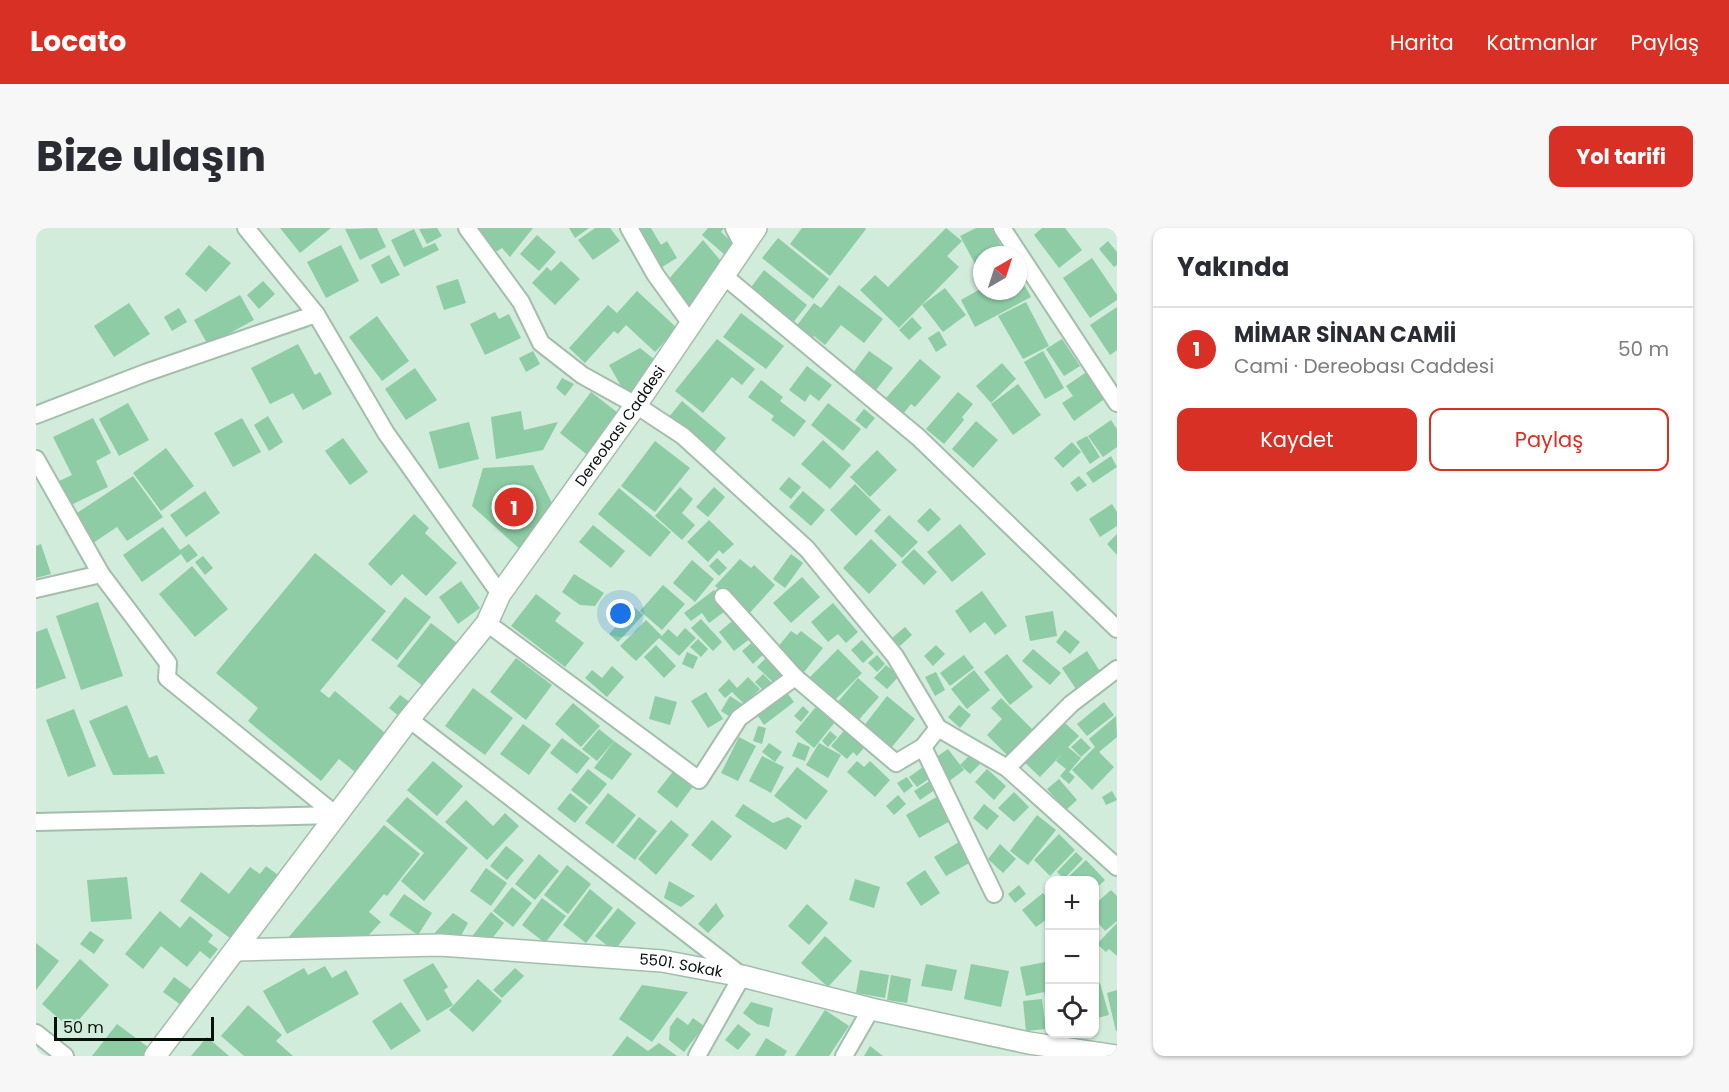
<!DOCTYPE html>
<html lang="tr">
<head>
<meta charset="utf-8">
<style>
	body { margin:0; font-family:Poppins,sans-serif; background:#f7f7f7; color:#2b2b33 }
	.controls { position:absolute; right:18px; bottom:18px; display:grid; overflow:hidden; border-radius:12px; box-shadow:0 2px 4px #0004 }
	.controls button { width:54px; height:54px; display:grid; place-items:center; padding:0; border:0; border-bottom:2px solid #e1e1e2; background:#fff; color:#2b2b33; font:30px sans-serif }
	.compass { position:absolute; left:937px; top:18px; width:54px; height:54px; border-radius:50%; background:#fff; box-shadow:0 2px 4px #0004; rotate:39deg }
	.scale { position:absolute; left:18px; bottom:15px; width:160px; box-sizing:border-box; padding-left:6px; border:3px solid #08100b; border-top:0; font-size:16px; line-height:21px; white-space:nowrap; color:#08100b; -webkit-text-stroke:4px #d1ecda; paint-order:stroke }
	.you { position:absolute; left:585px; top:386px; width:21px; height:21px; margin:-15px; border:4px solid #fff; border-radius:50%; background:#1a73e8; box-shadow:0 0 0 9px #1a73e833 }
	.badge { display:grid; place-items:center; width:39px; height:39px; border-radius:50%; background:#d93025; color:#fff; font-size:20px; font-weight:700 }
	.pin { position:absolute; translate:-50% -50%; border:3px solid #fff; box-shadow:0 2px 6px #0006 }
	.list { margin:0; padding:0; list-style:none }
	h2 { display:flex; justify-content:space-between; align-items:center; height:78px; margin:0; padding:0 24px; font-size:26px }
	h2 small { font-size:20px; font-weight:400; color:#7c7c81 }
	.list li { display:grid; grid-template-columns:39px 1fr auto; gap:18px; align-items:center; box-sizing:border-box; height:84px; padding:0 24px; border-top:2px solid #e1e1e2 }
	.list b { display:block; font-size:22px; white-space:nowrap }
	.list p { margin:0; font-size:20px; white-space:nowrap; color:#7c7c81 }
	.list em { font-size:20px; font-style:normal; color:#7c7c81 }
	.actions { display:flex; gap:12px; padding:18px 24px }
	.actions a { flex:1; padding:14px 0; border:2px solid #d93025; border-radius:12px; text-align:center; font-size:21px; color:#d93025 }
	.actions .main { background:#d93025; color:#fff }
	.icon { flex:none; width:33px; height:33px; fill:none; stroke:currentColor; stroke-width:2; stroke-linecap:round; stroke-linejoin:round }
	.map { position:relative; flex:none; width:1081px; height:828px; overflow:hidden; border-radius:12px }
	header { display:flex; align-items:center; gap:36px; box-sizing:border-box; height:84px; padding:0 30px; background:#d93025; color:#fff }
	header strong { font-size:28px }
	nav { display:flex; gap:33px; margin-inline-start:auto; font-size:21px }
	.intro { display:flex; align-items:center; justify-content:space-between; box-sizing:border-box; height:144px; padding:0 36px }
	h1 { margin:0; font-size:42px }
	.button { padding:15px 27px; border-radius:12px; background:#d93025; color:#fff; font-size:21px; font-weight:700 }
	main { display:flex; gap:36px; padding:0 36px }
	aside { flex:1; background:#fff; border-radius:12px; box-shadow:0 2px 4px #0004 }
	.map>svg:first-child { display:block }
	.building { fill:#8dcca5 }
	.lines { fill:none; stroke-linecap:round; stroke-linejoin:round }
	.minor-casing { stroke:#a4bdac; stroke-width:20 }
	.tertiary-casing { stroke:#a4bdac; stroke-width:24 }
	.minor { stroke:#fff; stroke-width:16 }
	.tertiary { stroke:#fff; stroke-width:21 }
	.labels { text-anchor:middle; stroke-width:4.5; stroke-linejoin:round; paint-order:stroke }
	.street-label { font-size:15px; fill:#08100b; stroke:#d1ecda }
</style>
</head>
<body>
<header>
<strong>Locato</strong>
<nav><a>Harita</a><a>Katmanlar</a><a>Paylaş</a></nav>
</header>
<div class="intro"><h1>Bize ulaşın</h1><a class="button">Yol tarifi</a></div>
<main>
<div class="map">
<svg width="1081" height="828" viewBox="0 0 1081 828">
	<rect width="100%" height="100%" fill="#d1ecda"/>
	<g class="building">
		<path d="M244,0H295L264,25Z"/>
		<path d="M341,0L350,19L324,32L309,1Z"/>
		<path d="M401,0L406,8L391,16L383,1Z"/>
		<path d="M442,0H497L474,29L466,20L458,25Z"/>
		<path d="M533,0H553L539,10Z"/>
		<path d="M559,0H574L584,13L557,32L542,12Z"/>
		<path d="M599,0H615L625,17L631,13L641,30L621,42Z"/>
		<path d="M672,0H688L685,4L698,16L689,27L666,7Z"/>
		<path d="M766,0H829L830,1L794,48L754,16Z"/>
		<path d="M910,0L926,13L911,28L923,39L863,100L824,62L839,47L852,59Z"/>
		<path d="M940,0H956L970,27H946V49L924,8Z"/>
		<path d="M1006,0H1029L1046,22L1023,40L998,7Z"/>
		<path d="M378,1L387,20L399,15L403,22L368,39L355,12Z"/>
		<path d="M501,7L520,24L503,43L484,26Z"/>
		<path d="M742,10L793,51L777,71L726,30Z"/>
		<path d="M667,12L690,39L654,86L631,53Z"/>
		<path d="M1072,13L1081,24V37L1078,39L1063,21Z"/>
		<path d="M173,17L195,35L170,64L149,46Z"/>
		<path d="M305,17L323,53L290,70L271,34Z"/>
		<path d="M353,27L364,47L345,56L335,37Z"/>
		<path d="M1056,30L1081,67V72L1054,90L1027,50Z"/>
		<path d="M525,33L544,51L519,77L496,55L511,39L515,43Z"/>
		<path d="M728,42L771,77L755,97L713,62Z"/>
		<path d="M982,45L995,69L939,99L925,72L946,60V63H982Z"/>
		<path d="M422,51L430,75L408,82L400,58Z"/>
		<path d="M227,53L239,66L223,81L211,67Z"/>
		<path d="M803,57L847,91L828,115L805,97L789,117L778,108L772,116L756,104L778,75L785,80Z"/>
		<path d="M909,60L930,87L907,104L886,77Z"/>
		<path d="M601,63L641,100L619,124L590,97L582,106L578,103L549,135L533,120L572,77L581,85Z"/>
		<path d="M204,67L218,92L172,117L158,92Z"/>
		<path d="M990,74L1013,118L987,131L962,88Z"/>
		<path d="M93,75L114,106L78,129L58,98Z"/>
		<path d="M1081,79V122L1074,127L1054,97Z"/>
		<path d="M143,80L151,94L136,103L128,89Z"/>
		<path d="M459,84L463,91L473,86L485,110L449,127L434,96Z"/>
		<path d="M705,85L748,118L730,141L687,109Z"/>
		<path d="M341,88L373,133L346,153L313,109Z"/>
		<path d="M876,89L886,100L873,112L863,102Z"/>
		<path d="M903,103L911,117L900,124L892,110Z"/>
		<path d="M681,111L719,141L706,157L696,149L667,185L639,163Z"/>
		<path d="M1026,111L1044,138L1028,148L1010,121Z"/>
		<path d="M262,116L279,147L284,144L296,166L267,182L257,165L234,176L215,140Z"/>
		<path d="M604,120L623,135L606,161L589,165L573,137Z"/>
		<path d="M497,123L504,136L490,144L483,130Z"/>
		<path d="M833,123L857,140L837,166L814,149Z"/>
		<path d="M1007,123L1028,160L1009,171L988,134Z"/>
		<path d="M884,131L905,149L879,179L875,176L867,186L850,170Z"/>
		<path d="M966,135L980,151L955,175L940,158Z"/>
		<path d="M771,138L796,157L783,173L774,166L769,174L753,162Z"/>
		<path d="M379,140L401,172L370,192L349,161Z"/>
		<path d="M1055,141L1074,167L1038,193L1026,175L1037,168L1030,158Z"/>
		<path d="M526,150L538,156L529,168L520,160Z"/>
		<path d="M725,152L747,169L744,173L770,193L758,209L735,192L738,188L712,169Z"/>
		<path d="M982,156L1005,187L977,207L955,176Z"/>
		<path d="M555,164L586,188L554,229L524,205Z"/>
		<path d="M922,164L937,176L926,189L928,192L908,216L890,201Z"/>
		<path d="M646,173L690,210L677,226L632,190Z"/>
		<path d="M92,175L113,212L83,228L63,191Z"/>
		<path d="M792,175L825,201L807,223L775,197Z"/>
		<path d="M828,181L839,190L830,201L819,192Z"/>
		<path d="M485,183L488,202L522,194L507,222L460,231L455,189Z"/>
		<path d="M232,188L247,214L233,223L218,197Z"/>
		<path d="M57,190L75,225L60,233L72,259L33,278L21,254L36,247L17,209Z"/>
		<path d="M206,190L225,224L197,239L178,205Z"/>
		<path d="M1075,192L1081,201V219L1067,229L1052,208Z"/>
		<path d="M940,193L962,212L937,240L916,221Z"/>
		<path d="M433,194L443,231L403,241L393,204Z"/>
		<path d="M1051,208L1064,229L1054,236L1040,214Z"/>
		<path d="M307,210L332,244L314,257L289,223Z"/>
		<path d="M787,212L815,237L794,261L765,236Z"/>
		<path d="M619,213L654,240L619,284L585,258Z"/>
		<path d="M1036,214L1045,224L1027,240L1018,230Z"/>
		<path d="M130,220L158,258L125,283L97,245Z"/>
		<path d="M841,222L861,242L834,269L814,249Z"/>
		<path d="M1075,228L1081,239L1057,255L1050,245Z"/>
		<path d="M497,237L519,281L487,324L436,278L447,240Z"/>
		<path d="M97,248L127,289L91,313L81,299L57,315L38,287Z"/>
		<path d="M1043,248L1051,257L1041,264L1034,255Z"/>
		<path d="M753,249L765,259L755,271L743,261Z"/>
		<path d="M819,256L845,282L820,308L794,282Z"/>
		<path d="M644,259L657,271L646,285L659,297L646,312L619,288Z"/>
		<path d="M678,259L689,269L672,289L660,279Z"/>
		<path d="M583,260L635,304L614,329L562,286Z"/>
		<path d="M169,263L184,285L150,309L134,287Z"/>
		<path d="M767,263L789,282L775,298L753,279Z"/>
		<path d="M1076,276L1081,284V298L1064,309L1053,291Z"/>
		<path d="M894,280L905,291L892,304L881,293Z"/>
		<path d="M378,286L393,300L389,305L421,335L390,368L366,346L355,358L332,336Z"/>
		<path d="M853,287L882,314L866,330L838,303Z"/>
		<path d="M673,292L698,316L687,326L683,322L672,334L651,314Z"/>
		<path d="M924,296L950,326L916,354L891,324Z"/>
		<path d="M557,297L589,323L575,340L543,314Z"/>
		<path d="M127,299L144,322L153,316L162,327L151,335L145,326L106,354L87,327Z"/>
		<path d="M1081,306V327L1071,316Z"/>
		<path d="M835,311L861,337L833,366L807,340Z"/>
		<path d="M5,316L15,346L0,350V318Z"/>
		<path d="M878,321L901,344L888,357L865,334Z"/>
		<path d="M279,325L350,383L284,463L293,470L299,463L355,510L324,548L303,531L285,553L212,493L222,480L180,445Z"/>
		<path d="M755,326L767,335L749,360L737,351Z"/>
		<path d="M167,328L177,340L169,347L159,334Z"/>
		<path d="M681,330L691,340L683,348L673,338Z"/>
		<path d="M704,331L715,340L718,337L739,357L711,388L679,358Z"/>
		<path d="M656,332L678,351L659,374L637,355Z"/>
		<path d="M156,338L192,381L159,409L123,366Z"/>
		<path d="M538,346L568,365L559,378L544,377L526,364Z"/>
		<path d="M766,349L784,369L755,395L737,375Z"/>
		<path d="M425,353L444,380L422,396L403,369Z"/>
		<path d="M627,357L649,376L626,402L604,383Z"/>
		<path d="M678,362L692,381L673,395L666,385L655,393L648,385Z"/>
		<path d="M946,363L971,398L959,407L949,394L934,405L919,383Z"/>
		<path d="M500,366L525,385L519,393L548,415L529,439L475,398Z"/>
		<path d="M369,369L395,389L361,432L335,412Z"/>
		<path d="M62,374L87,448L45,462L20,388Z"/>
		<path d="M797,375L822,404L810,415L802,406L792,414L775,394Z"/>
		<path d="M598,379L607,387L582,414L573,406Z"/>
		<path d="M1017,383L1021,408L994,413L989,388Z"/>
		<path d="M700,390L715,410L698,423L683,404Z"/>
		<path d="M665,391L686,414L677,423L655,400Z"/>
		<path d="M610,392L626,408L632,401L641,409L649,400L660,410L643,428L623,410L600,433L584,418Z"/>
		<path d="M395,395L421,415L387,458L361,438Z"/>
		<path d="M869,399L876,407L864,418L856,410Z"/>
		<path d="M11,400L30,450L0,461V404Z"/>
		<path d="M1029,402L1044,414L1034,426L1020,414Z"/>
		<path d="M755,403L761,407L765,403L787,420L768,444L740,421Z"/>
		<path d="M662,411L672,421L665,429L654,419Z"/>
		<path d="M720,411L731,423L717,436L706,423Z"/>
		<path d="M826,412L838,425L827,435L815,422Z"/>
		<path d="M620,417L640,438L628,450L608,429Z"/>
		<path d="M900,417L909,426L897,438L888,428Z"/>
		<path d="M802,421L826,445L794,477L770,453Z"/>
		<path d="M997,421L1025,445L1014,457L986,433Z"/>
		<path d="M1051,423L1065,445L1040,461L1026,440Z"/>
		<path d="M651,424L662,429L657,441L646,436Z"/>
		<path d="M971,426L997,459L974,477L948,444Z"/>
		<path d="M733,427L753,447L742,459L721,439Z"/>
		<path d="M841,427L849,436L841,444L832,435Z"/>
		<path d="M928,427L938,440L914,458L904,445Z"/>
		<path d="M480,430L516,457L490,492L454,464Z"/>
		<path d="M850,437L863,448L851,461L838,450Z"/>
		<path d="M576,438L588,449L571,469L549,450L556,442L566,450Z"/>
		<path d="M938,442L954,462L931,481L915,461Z"/>
		<path d="M900,444L909,462L899,468L889,449Z"/>
		<path d="M727,446L737,456L729,464L719,454Z"/>
		<path d="M712,449L724,461L708,476L696,464L689,470L682,462L693,451L701,460Z"/>
		<path d="M822,450L843,469L820,495L799,477Z"/>
		<path d="M437,460L477,490L449,527L409,498Z"/>
		<path d="M749,462L758,474L728,497L720,485Z"/>
		<path d="M670,464L687,491L672,500L655,473Z"/>
		<path d="M364,467L375,475L364,489L353,480Z"/>
		<path d="M619,468L641,474L634,497L613,491Z"/>
		<path d="M694,468L708,477L699,492L685,483Z"/>
		<path d="M851,468L879,491L855,520L827,499Z"/>
		<path d="M965,470L996,501L971,527L951,507L966,491L955,480Z"/>
		<path d="M784,474L803,489L778,520L759,504Z"/>
		<path d="M1068,474L1078,487L1051,508L1041,496Z"/>
		<path d="M537,475L564,498L545,519L519,496Z"/>
		<path d="M91,477L113,530L121,527L129,546L77,547L53,493Z"/>
		<path d="M923,477L935,487L924,500L912,489Z"/>
		<path d="M767,478L773,484L765,494L758,488Z"/>
		<path d="M38,481L60,538L32,549L10,492Z"/>
		<path d="M1080,488L1081,509L1063,524L1078,539L1056,562L1036,542L1059,519L1053,511Z"/>
		<path d="M1026,492L1043,508L1032,519L1045,530L1033,544L1039,549L1033,556L1024,548L1030,541L1020,533L1027,525L1004,549L987,533Z"/>
		<path d="M487,496L515,517L493,547L464,526Z"/>
		<path d="M722,498L730,500L726,516L717,513Z"/>
		<path d="M812,498L832,515L821,528L817,524L811,531L795,518Z"/>
		<path d="M563,501L578,513L561,533L546,521Z"/>
		<path d="M794,503L801,509L792,519L786,513Z"/>
		<path d="M703,509L720,518L702,553L685,545Z"/>
		<path d="M526,510L554,530L541,546L514,525Z"/>
		<path d="M1045,510L1055,520L1045,529L1035,519Z"/>
		<path d="M578,513L596,526L576,552L558,540Z"/>
		<path d="M762,514L774,519L769,533L756,528Z"/>
		<path d="M733,515L746,524L739,534L726,524Z"/>
		<path d="M783,515L805,527L792,550L770,537Z"/>
		<path d="M912,521L928,542L912,554L896,532Z"/>
		<path d="M935,526L945,535L934,546L924,537Z"/>
		<path d="M726,528L748,539L735,565L713,553Z"/>
		<path d="M397,533L427,558L401,588L371,562Z"/>
		<path d="M821,533L828,539L834,533L854,552L839,569L811,544Z"/>
		<path d="M761,539L792,563L770,592L738,568Z"/>
		<path d="M887,539L894,550L881,559L873,549Z"/>
		<path d="M552,541L571,556L554,577L535,562Z"/>
		<path d="M639,541L658,557L641,580L621,564Z"/>
		<path d="M951,541L970,558L958,572L939,554Z"/>
		<path d="M871,549L877,558L868,565L861,555Z"/>
		<path d="M1023,551L1041,572L1030,582L1011,561Z"/>
		<path d="M895,552L900,561L884,572L878,563Z"/>
		<path d="M1076,563L1081,572L1070,577L1066,569Z"/>
		<path d="M978,564L993,579L978,594L962,580Z"/>
		<path d="M534,565L552,579L539,595L521,581Z"/>
		<path d="M572,565L600,587L577,616L549,595Z"/>
		<path d="M862,567L870,576L858,587L850,578Z"/>
		<path d="M904,567L918,591L883,610L870,587Z"/>
		<path d="M371,569L432,620L388,673L365,653L388,625L350,593Z"/>
		<path d="M430,572L457,598L469,585L483,598L451,632L409,594Z"/>
		<path d="M707,576L737,595L752,589L766,598L750,622L699,588Z"/>
		<path d="M948,576L963,588L951,602L937,590Z"/>
		<path d="M1001,587L1020,602L992,637L974,623Z"/>
		<path d="M603,589L621,603L599,632L580,618Z"/>
		<path d="M635,592L653,607L620,647L602,631Z"/>
		<path d="M676,592L696,608L675,633L655,617Z"/>
		<path d="M348,597L384,626L351,668L348,666L333,684L345,694L329,711L252,710Z"/>
		<path d="M1023,606L1039,622L1014,648L998,632Z"/>
		<path d="M923,614L935,634L910,648L898,629Z"/>
		<path d="M964,616L980,631L967,645L952,631Z"/>
		<path d="M470,618L488,632L471,652L454,638Z"/>
		<path d="M1040,624L1047,631L1028,651L1021,644Z"/>
		<path d="M503,626L523,643L499,672L479,656Z"/>
		<path d="M1050,632L1069,652L1058,662V652H1029Z"/>
		<path d="M531,637L555,656L532,686L508,667Z"/>
		<path d="M230,638L246,650L198,713L144,673L165,644L193,666L214,639L224,646Z"/>
		<path d="M450,640L471,655L455,678L434,663Z"/>
		<path d="M889,642L904,665L885,678L870,655Z"/>
		<path d="M91,649L96,691L55,694L51,652Z"/>
		<path d="M819,651L844,659L838,680L813,672Z"/>
		<path d="M633,653L659,668L645,679L628,670Z"/>
		<path d="M983,657L990,666L979,675L972,666Z"/>
		<path d="M476,659L496,675L477,699L457,683Z"/>
		<path d="M554,661L577,680L550,715L527,697Z"/>
		<path d="M1075,662L1081,668V693L1069,703L1058,690V677Z"/>
		<path d="M1007,665L1014,674V689L1000,699L986,682Z"/>
		<path d="M368,666L396,685L382,707L353,687Z"/>
		<path d="M506,670L530,688L509,715L486,697Z"/>
		<path d="M680,675L688,688L672,705L662,696Z"/>
		<path d="M771,676L792,695L773,717L752,698Z"/>
		<path d="M582,680L600,695L578,723L559,708Z"/>
		<path d="M124,683L144,700L154,688L177,707L172,714L182,721L174,731L164,723L151,739L125,718L107,741L89,726Z"/>
		<path d="M455,684L468,695L455,712L434,711Z"/>
		<path d="M417,685L432,695L421,715L395,709Z"/>
		<path d="M1081,695V728L1073,721L1070,724L1061,716Z"/>
		<path d="M54,703L68,712L58,726L44,716Z"/>
		<path d="M789,708L816,733L792,759L765,735Z"/>
		<path d="M0,715L23,733L0,762Z"/>
		<path d="M44,731L73,757L35,801L6,776Z"/>
		<path d="M1014,733V776L1011,777L1008,764L990,768L984,739Z"/>
		<path d="M397,735L412,759L408,762L417,777L391,793L367,752Z"/>
		<path d="M890,736L921,742L916,763L885,758Z"/>
		<path d="M935,736L973,743L965,779L928,771Z"/>
		<path d="M289,738L296,750L310,742L323,766L251,806L227,763L268,740L272,747Z"/>
		<path d="M479,740L488,748L466,770L457,762Z"/>
		<path d="M824,742L853,747L849,770L820,765Z"/>
		<path d="M855,747L875,751L871,775L851,772Z"/>
		<path d="M138,749L157,763L145,777L127,764Z"/>
		<path d="M442,751L466,773L437,804L413,782Z"/>
		<path d="M1064,755L1073,787L1058,791V757Z"/>
		<path d="M606,757L652,764L616,814L583,791Z"/>
		<path d="M1081,762V803H1080L1071,765Z"/>
		<path d="M1006,771L1010,801L990,803L987,773Z"/>
		<path d="M365,774L385,803L355,822L336,793Z"/>
		<path d="M715,774L737,780L733,799L721,796L707,785Z"/>
		<path d="M212,777L246,807L240,813L257,828H208L185,808Z"/>
		<path d="M789,782L813,798L793,828H759Z"/>
		<path d="M641,789L652,797L657,790L668,798L648,824L633,812L634,799Z"/>
		<path d="M81,796L116,822L112,828H56Z"/>
		<path d="M702,796L715,806L702,822L689,812Z"/>
		<path d="M591,808L612,823L623,815L641,828H576Z"/>
		<path d="M171,809L193,828H155Z"/>
		<path d="M730,810L751,823L748,828H719Z"/>
		<path d="M834,818L847,828H828Z"/>
	</g>
	<g class="lines">
		<defs>
			<g id="minor">
				<path d="M210,0L280,86L350,205L464,366"/>
				<path d="M431,0L485,74L505,115L546,147L600,177L647,208L771,321L859,428L902,500L887,519L958,666"/>
				<path d="M593,0L619,46L655,96"/>
				<path d="M698,0L708,19"/>
				<path d="M966,0L1081,175"/>
				<path d="M688,48L882,209L1081,401"/>
				<path d="M0,187L109,145L280,86"/>
				<path d="M0,231L65,346L132,435L131,450L300,587"/>
				<path d="M0,361L65,346"/>
				<path d="M687,369L759,449"/>
				<path d="M451,395L663,552L703,490L759,449L860,535L887,519"/>
				<path d="M373,491L706,748L661,828"/>
				<path d="M902,500L971,540L1081,639"/>
				<path d="M971,540L1035,476L1081,441"/>
				<path d="M0,594L300,587"/>
				<path d="M0,805L29,828"/>
				<path d="M808,828L835,781"/>
			</g>
			<g id="tertiary">
				<path id="s1" d="M200,722L404,717L626,733L706,748L835,781L993,815L1080,828"/>
				<path id="s2" d="M119,828L373,491L451,395L464,366L600,177L720,0"/>
			</g>
		</defs>
		<use href="#minor" class="minor-casing"/>
		<use href="#tertiary" class="tertiary-casing"/>
		<use href="#minor" class="minor"/>
		<use href="#tertiary" class="tertiary"/>
	</g>
	<g class="labels">
		<g class="street-label">
			<text dy="5" stroke="none"><textPath href="#s2" startOffset="784">Dereobası Caddesi</textPath></text>
			<text dy="5" stroke="none"><textPath href="#s1" startOffset="446">5501. Sokak</textPath></text>
		</g>
	</g>
</svg>
<div class="controls">
<button>+</button>
<button>−</button>
<button><svg class="icon" aria-label="locate" viewBox="0 0 24 24"><circle cx="12" cy="12" r="6"/><path d="M12 2v4M12 18v4M2 12h4M18 12h4"/></svg></button>
</div>
<svg class="compass" viewBox="-18 -18 36 36"><path d="M0-13l5 13h-10z" fill="#e53935"/><path d="M0 13l5-13h-10z" fill="#7c7c81"/></svg>
<div class="scale">50 m</div>
<div class="you"></div>
<div class="pin badge" style="left:478px;top:279px">1</div>
</div>
<aside>
<h2>Yakında<small></small></h2>
<ul class="list">
<li><span class="badge">1</span><div><b>MİMAR SİNAN CAMİİ</b><p>Cami · Dereobası Caddesi</p></div><em>50 m</em></li>
</ul>
<div class="actions"><a class="main">Kaydet</a><a>Paylaş</a></div>
</aside>
</main>
</body>
</html>
